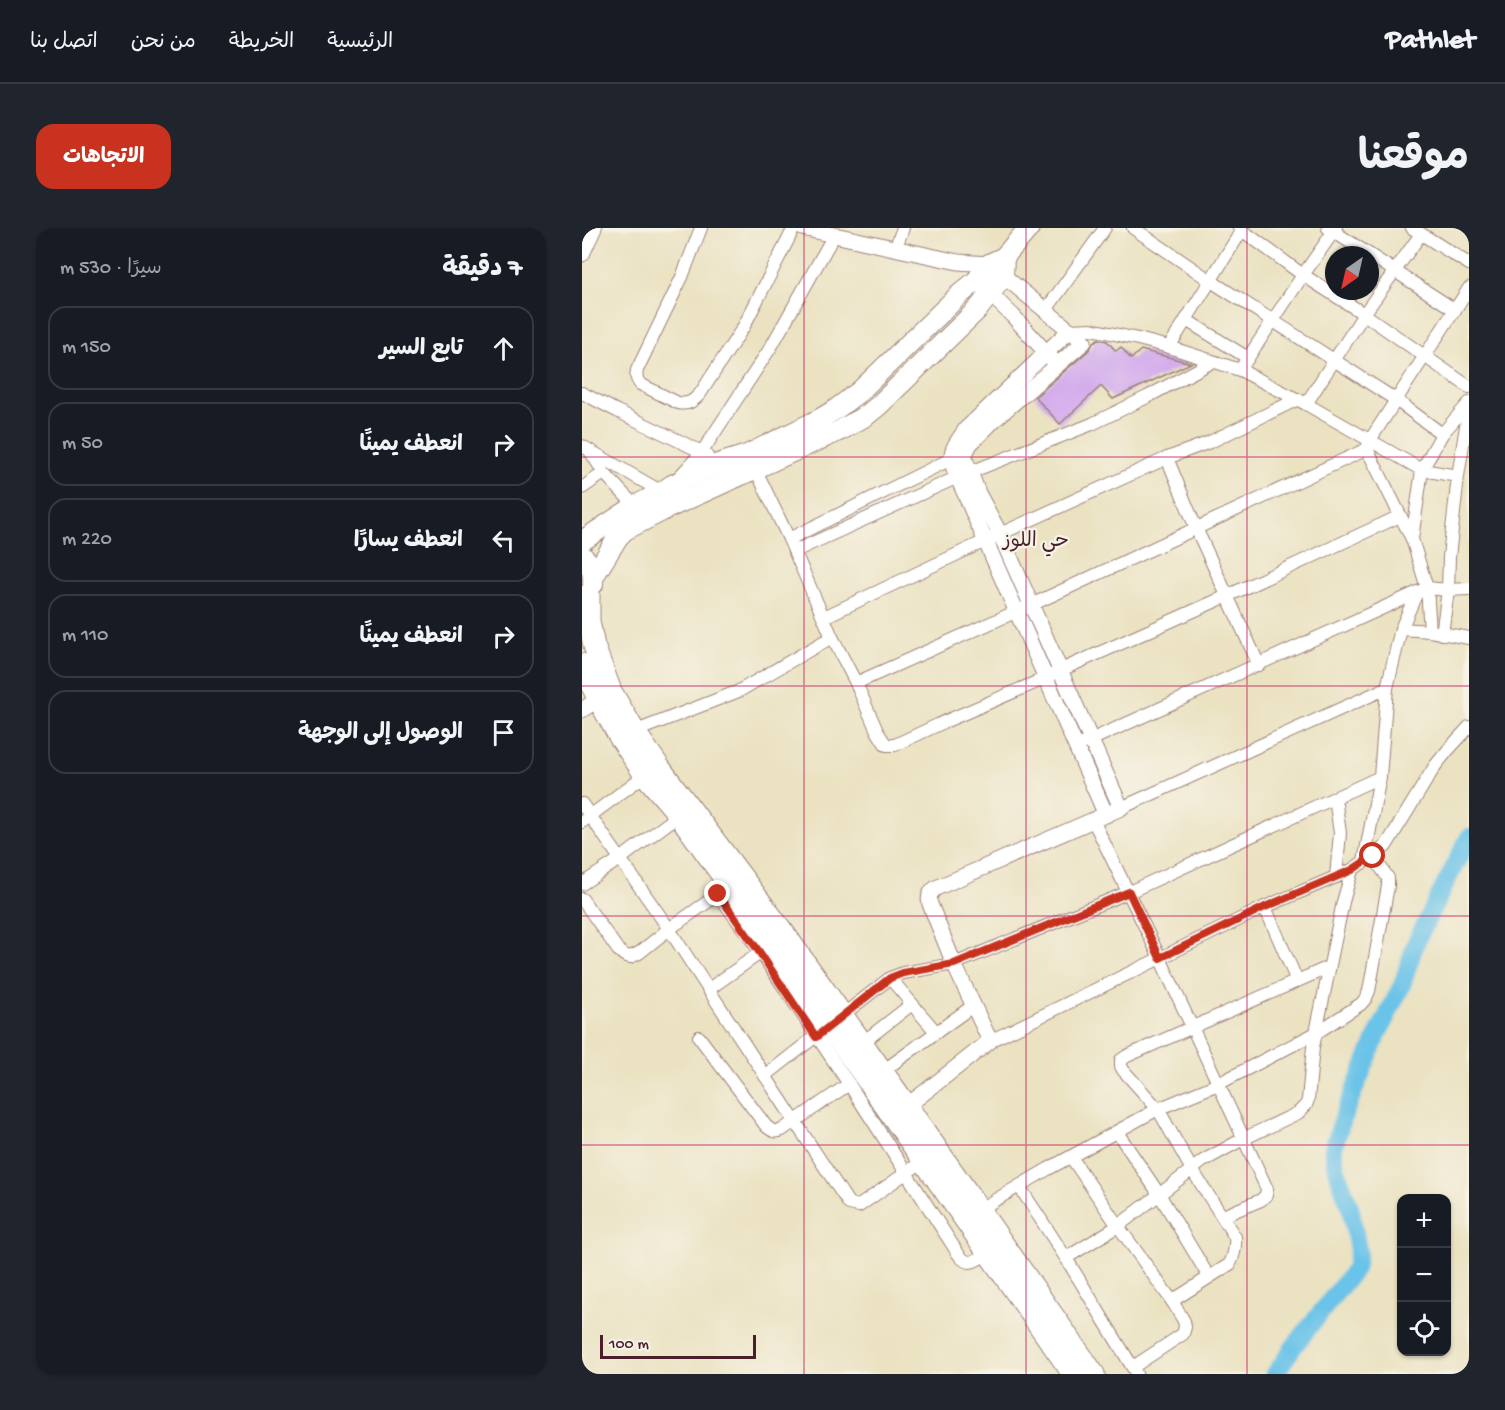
<!DOCTYPE html>
<html lang="ar">
<head>
<meta charset="utf-8">
<style>
	body { margin:0; font-family:"Gochi Hand","Playpen Sans Arabic",sans-serif; background:#20242c; color:#f1f3f6; direction:rtl }
	.controls { position:absolute; right:18px; bottom:18px; display:grid; overflow:hidden; border-radius:12px; box-shadow:0 2px 4px #0004 }
	.controls button { width:54px; height:54px; display:grid; place-items:center; padding:0; border:0; border-bottom:2px solid #363941; background:#171b24; color:#f1f3f6; font:30px sans-serif }
	.compass { position:absolute; left:743px; top:18px; width:54px; height:54px; border-radius:50%; background:#171b24; box-shadow:0 2px 4px #0004; rotate:214deg }
	.scale { position:absolute; left:18px; bottom:15px; width:156px; box-sizing:border-box; padding-left:6px; border:3px solid #4a1f2b; border-top:0; font-size:16px; line-height:21px; white-space:nowrap; color:#4a1f2b; -webkit-text-stroke:4px #f7f3e8; paint-order:stroke }
	.stop { position:absolute; width:18px; height:18px; margin:-14px; border:4px solid #c8321e; border-radius:50%; background:#fff }
	.stop.end { background:#c8321e; border-color:#fff; box-shadow:0 2px 6px #0008 }
	.list { margin:0; padding:0; list-style:none }
	h2 { display:flex; justify-content:space-between; align-items:center; height:78px; margin:0; padding:0 24px; font-size:26px }
	h2 small { font-size:20px; font-weight:400; color:#9ea1a6 }
	.list li { display:grid; grid-template-columns:39px 1fr auto; gap:18px; align-items:center; box-sizing:border-box; height:84px; margin:0 12px 12px; padding:0 12px; border:2px solid #363941; border-radius:18px }
	.list b { display:block; font-size:22px; white-space:nowrap }
	.list em { font-size:20px; font-style:normal; color:#9ea1a6 }
	.icon { flex:none; width:33px; height:33px; fill:none; stroke:currentColor; stroke-width:2; stroke-linecap:round; stroke-linejoin:round }
	.map { position:relative; flex:none; width:887px; height:1146px; overflow:hidden; direction:ltr; border-radius:18px }
	header { display:flex; align-items:center; gap:36px; box-sizing:border-box; height:84px; padding:0 30px; background:#171b24; border-bottom:2px solid #363941 }
	header strong { font-size:28px }
	nav { display:flex; gap:33px; margin-inline-start:auto; font-size:21px }
	.intro { display:flex; align-items:center; justify-content:space-between; box-sizing:border-box; height:144px; padding:0 36px }
	h1 { margin:0; font-size:42px }
	.button { padding:15px 27px; border-radius:18px; background:#c8321e; color:#fff; font-size:21px; font-weight:700 }
	main { display:flex; gap:36px; padding:0 36px }
	aside { flex:1; background:#171b24; border-radius:18px; box-shadow:0 2px 4px #0004 }
	.map>svg:first-child { display:block }
	.lines { fill:none; stroke-linecap:round; stroke-linejoin:round }
	.river { stroke:#6ac3e8; stroke-width:18 }
	.building { fill:#d4aeec }
	.minor-casing { stroke:#9a8076; stroke-width:14 }
	.tertiary-casing { stroke:#9a8076; stroke-width:17 }
	.primary-casing { stroke:#9a8076; stroke-width:22 }
	.trunk-casing { stroke:#9a8076; stroke-width:23 }
	.minor { stroke:#fff; stroke-width:12 }
	.tertiary { stroke:#fff; stroke-width:15 }
	.primary { stroke:#fff; stroke-width:20 }
	.trunk { stroke:#fff; stroke-width:21 }
	.route { stroke:#c8321e; stroke-width:8 }
	.grid { fill:none; stroke:#c2185b; stroke-width:1.5; stroke-opacity:0.55 }
	.labels { text-anchor:middle; stroke-width:4.5; stroke-linejoin:round; paint-order:stroke }
	.neighbourhood-label { font-size:20px; fill:#4a1f2b; stroke:#f7f3e8 }
</style>
</head>
<body>
<header>
<strong>Pathlet</strong>
<nav><a>الرئيسية</a><a>الخريطة</a><a>من نحن</a><a>اتصل بنا</a></nav>
</header>
<div class="intro"><h1>موقعنا</h1><a class="button">الاتجاهات</a></div>
<main>
<div class="map">
<svg width="887" height="1146" viewBox="0 0 887 1146">
	<rect width="100%" height="100%" fill="#f7f3e8"/>
	<filter id="ink" filterUnits="userSpaceOnUse"><feTurbulence type="fractalNoise" baseFrequency=".0167" numOctaves="2"/><feDisplacementMap in="SourceGraphic" scale="12" xChannelSelector="R" yChannelSelector="G"/><feConvolveMatrix kernelMatrix="1 2 1 2 8 2 1 2 1" color-interpolation-filters="sRGB"/></filter>
	<filter id="wash" filterUnits="userSpaceOnUse"><feTurbulence type="fractalNoise" baseFrequency=".008" numOctaves="4" result="noise"/><feDisplacementMap in="SourceGraphic" scale="24" xChannelSelector="R" yChannelSelector="G"/><feGaussianBlur stdDeviation="1.35" result="paint"/><feColorMatrix in="noise" values="0 0 0 0 0 0 0 0 0 0 0 0 0 0 0 0 0 1.4 0 .05"/><feComposite in="paint" operator="in"/></filter>
	<g filter="url(#wash)">
		<rect width="100%" height="100%" fill="#ebe2c1"/>
		<g class="lines">
			<path class="river" d="M693,1146L713,1117L773,1041L776,1023L769,982L754,940L751,921L763,884L796,806L820,757L834,714L887,609"/>
		</g>
		<g id="blocks">
			<path class="building" d="M516,111L525,113L534,123L539,119L549,131L559,122L609,135L531,171L519,158L478,196L453,169L508,121L511,115Z"/>
		</g>
	</g>
	<g filter="url(#ink)">
		<use href="#blocks" fill-opacity="0" stroke="#9a8076" stroke-width="1.5"/>
		<g class="lines">
			<defs>
				<g id="minor">
					<path d="M119,0L100,49L55,142C54,148 54,151 58,156L96,175C107,177 111,173 118,166L162,98L212,0"/>
					<path d="M551,0L629,53L814,172L860,206"/>
					<path d="M657,0L721,47L782,86L887,159"/>
					<path d="M746,0L788,27"/>
					<path d="M830,0L887,36"/>
					<path d="M313,21L321,0"/>
					<path d="M788,27L873,82"/>
					<path d="M464,82L523,0"/>
					<path d="M604,92L666,130"/>
					<path d="M488,102L509,101L556,111L587,119L658,142L724,176L840,242L876,248"/>
					<path d="M587,119L660,2"/>
					<path d="M658,142L721,47L754,0"/>
					<path d="M0,165L35,183L120,224L125,228"/>
					<path d="M724,176L782,86L839,6"/>
					<path d="M0,218L80,264L81,267"/>
					<path d="M8,223L22,245L53,278"/>
					<path d="M585,230L614,300L677,437"/>
					<path d="M171,236L207,311L250,409L274,455L295,503L304,517H313L362,494L464,450L479,442L645,368L818,288"/>
					<path d="M97,249L120,224L189,119L252,7"/>
					<path d="M0,260L22,245"/>
					<path d="M207,311L369,231L378,229"/>
					<path d="M830,311L785,221L788,212L887,60"/>
					<path d="M213,323L376,249L510,196L565,169L630,134"/>
					<path d="M242,389L418,306L585,230L628,214L716,171"/>
					<path d="M819,401L848,403L887,410"/>
					<path d="M848,403L845,360L830,311L840,242L860,206L887,175"/>
					<path d="M860,406L866,362L867,329L876,248L887,179"/>
					<path d="M274,455L449,377L785,221"/>
					<path d="M49,505L157,463L250,409"/>
					<path d="M493,519L845,360L866,362L887,361"/>
					<path d="M753,570L758,605L754,649"/>
					<path d="M0,576L87,701L267,976L277,978L341,933"/>
					<path d="M539,580L805,460"/>
					<path d="M511,592L578,730L685,961L684,967L679,972L641,988"/>
					<path d="M0,594L63,547"/>
					<path d="M782,633L798,549L805,460L819,401L835,364"/>
					<path d="M0,656L38,631L97,587"/>
					<path d="M136,666L179,725L267,856L377,1027C387,1040 394,1032 405,1025"/>
					<path d="M0,671L36,722L42,727L48,729L57,725L87,701L141,663"/>
					<path d="M683,679L715,753"/>
					<path d="M308,750L354,804"/>
					<path d="M127,761L185,720"/>
					<path d="M117,809L184,898C190,903 193,905 200,902L267,856"/>
					<path d="M408,813L683,679L770,642L804,618L853,538L866,522L887,499"/>
					<path d="M280,815L330,776"/>
					<path d="M301,843L392,777"/>
					<path d="M183,848L308,750L321,745L372,736L547,664L798,549"/>
					<path d="M535,904L577,966L627,1049"/>
					<path d="M489,929L536,998L590,1073L602,1093L603,1099L601,1106L551,1139"/>
					<path d="M437,958L484,1030L554,1145"/>
					<path d="M393,984L466,941L576,881L636,856L734,805L779,776L784,770L787,763L806,658V650L791,628"/>
					<path d="M484,1030L536,998L621,933L661,911L716,885L724,877L726,872L731,819L761,674L770,642"/>
					<path d="M590,1073L648,1036C652,1027 654,1019 653,1009L609,940L576,881L541,842L539,838V832L545,828L747,739"/>
				</g>
				<g id="tertiary">
					<path d="M220,0L376,34L407,36L502,114L413,191L388,216L382,228L396,265L418,306L539,580L354,660C348,664 346,669 348,676L372,736L408,813L325,878"/>
					<path d="M0,26L12,0"/>
					<path d="M402,60L431,88L470,131"/>
					<path d="M488,102L384,201C374,216 366,222 372,241L524,587"/>
					<path d="M0,482L24,466"/>
				</g>
				<g id="primary">
					<path d="M0,313L53,278L80,264L90,257L136,236L165,227L236,192L253,182L278,163L376,68L394,53L407,36L422,29L447,0"/>
					<path d="M0,328C9,335 12,344 11,356"/>
					<path d="M12,348L36,309L43,302L86,280L259,202L285,187L296,178L396,81L421,49L422,29"/>
				</g>
				<g id="trunk">
					<path d="M7,366V393L12,418L29,463L53,504L78,540L202,705L325,878L512,1146"/>
					<path d="M0,436L16,471L38,510L63,547L97,587L247,798L491,1146"/>
				</g>
			</defs>
			<use href="#minor" class="minor-casing"/>
			<use href="#tertiary" class="tertiary-casing"/>
			<use href="#primary" class="primary-casing"/>
			<use href="#trunk" class="trunk-casing"/>
			<use href="#minor" class="minor"/>
			<use href="#tertiary" class="tertiary"/>
			<use href="#primary" class="primary"/>
			<use href="#trunk" class="trunk"/>
		</g>
	</g>
	<g class="lines" filter="url(#ink)">
		<path class="route" d="M136,666L178,725L234,809L308,750L321,745L372,736L547,664L578,730L683,679L770,642L791,628"/>
	</g>
	<path class="grid" d="M222,0V1146M444,0V1146M665,0V1146M0,229H887M0,458H887M0,688H887M0,917H887"/>
	<g class="labels">
		<g class="neighbourhood-label">
			<text x="454" y="318">حي اللوز</text>
		</g>
	</g>
</svg>
<div class="controls">
<button>+</button>
<button>−</button>
<button><svg class="icon" aria-label="locate" viewBox="0 0 24 24"><circle cx="12" cy="12" r="6"/><path d="M12 2v4M12 18v4M2 12h4M18 12h4"/></svg></button>
</div>
<svg class="compass" viewBox="-18 -18 36 36"><path d="M0-13l5 13h-10z" fill="#e53935"/><path d="M0 13l5-13h-10z" fill="#9ea1a6"/></svg>
<div class="scale">100 m</div>
<div class="stop" style="left:791px;top:628px"></div>
<div class="stop end" style="left:136px;top:666px"></div>
</div>
<aside>
<h2>7 دقيقة<small>سيرًا · 530 m</small></h2>
<ul class="list">
<li><svg class="icon" aria-label="ahead" viewBox="0 0 24 24"><path d="M12 20V5M6 11l6-6 6 6"/></svg><div><b>تابع السير</b></div><em>150 m</em></li>
<li><svg class="icon" aria-label="right" viewBox="0 0 24 24"><path d="M7 20v-9h11M14 6l5 5-5 5"/></svg><div><b>انعطف يمينًا</b></div><em>50 m</em></li>
<li><svg class="icon" aria-label="left" viewBox="0 0 24 24"><path d="M17 20v-9H6M10 6l-5 5 5 5"/></svg><div><b>انعطف يسارًا</b></div><em>220 m</em></li>
<li><svg class="icon" aria-label="right" viewBox="0 0 24 24"><path d="M7 20v-9h11M14 6l5 5-5 5"/></svg><div><b>انعطف يمينًا</b></div><em>110 m</em></li>
<li><svg class="icon" aria-label="arrive" viewBox="0 0 24 24"><path d="M6 21V4h12l-3 4 3 4H6"/></svg><div><b>الوصول إلى الوجهة</b></div></li>
</ul>
</aside>
</main>
</body>
</html>
